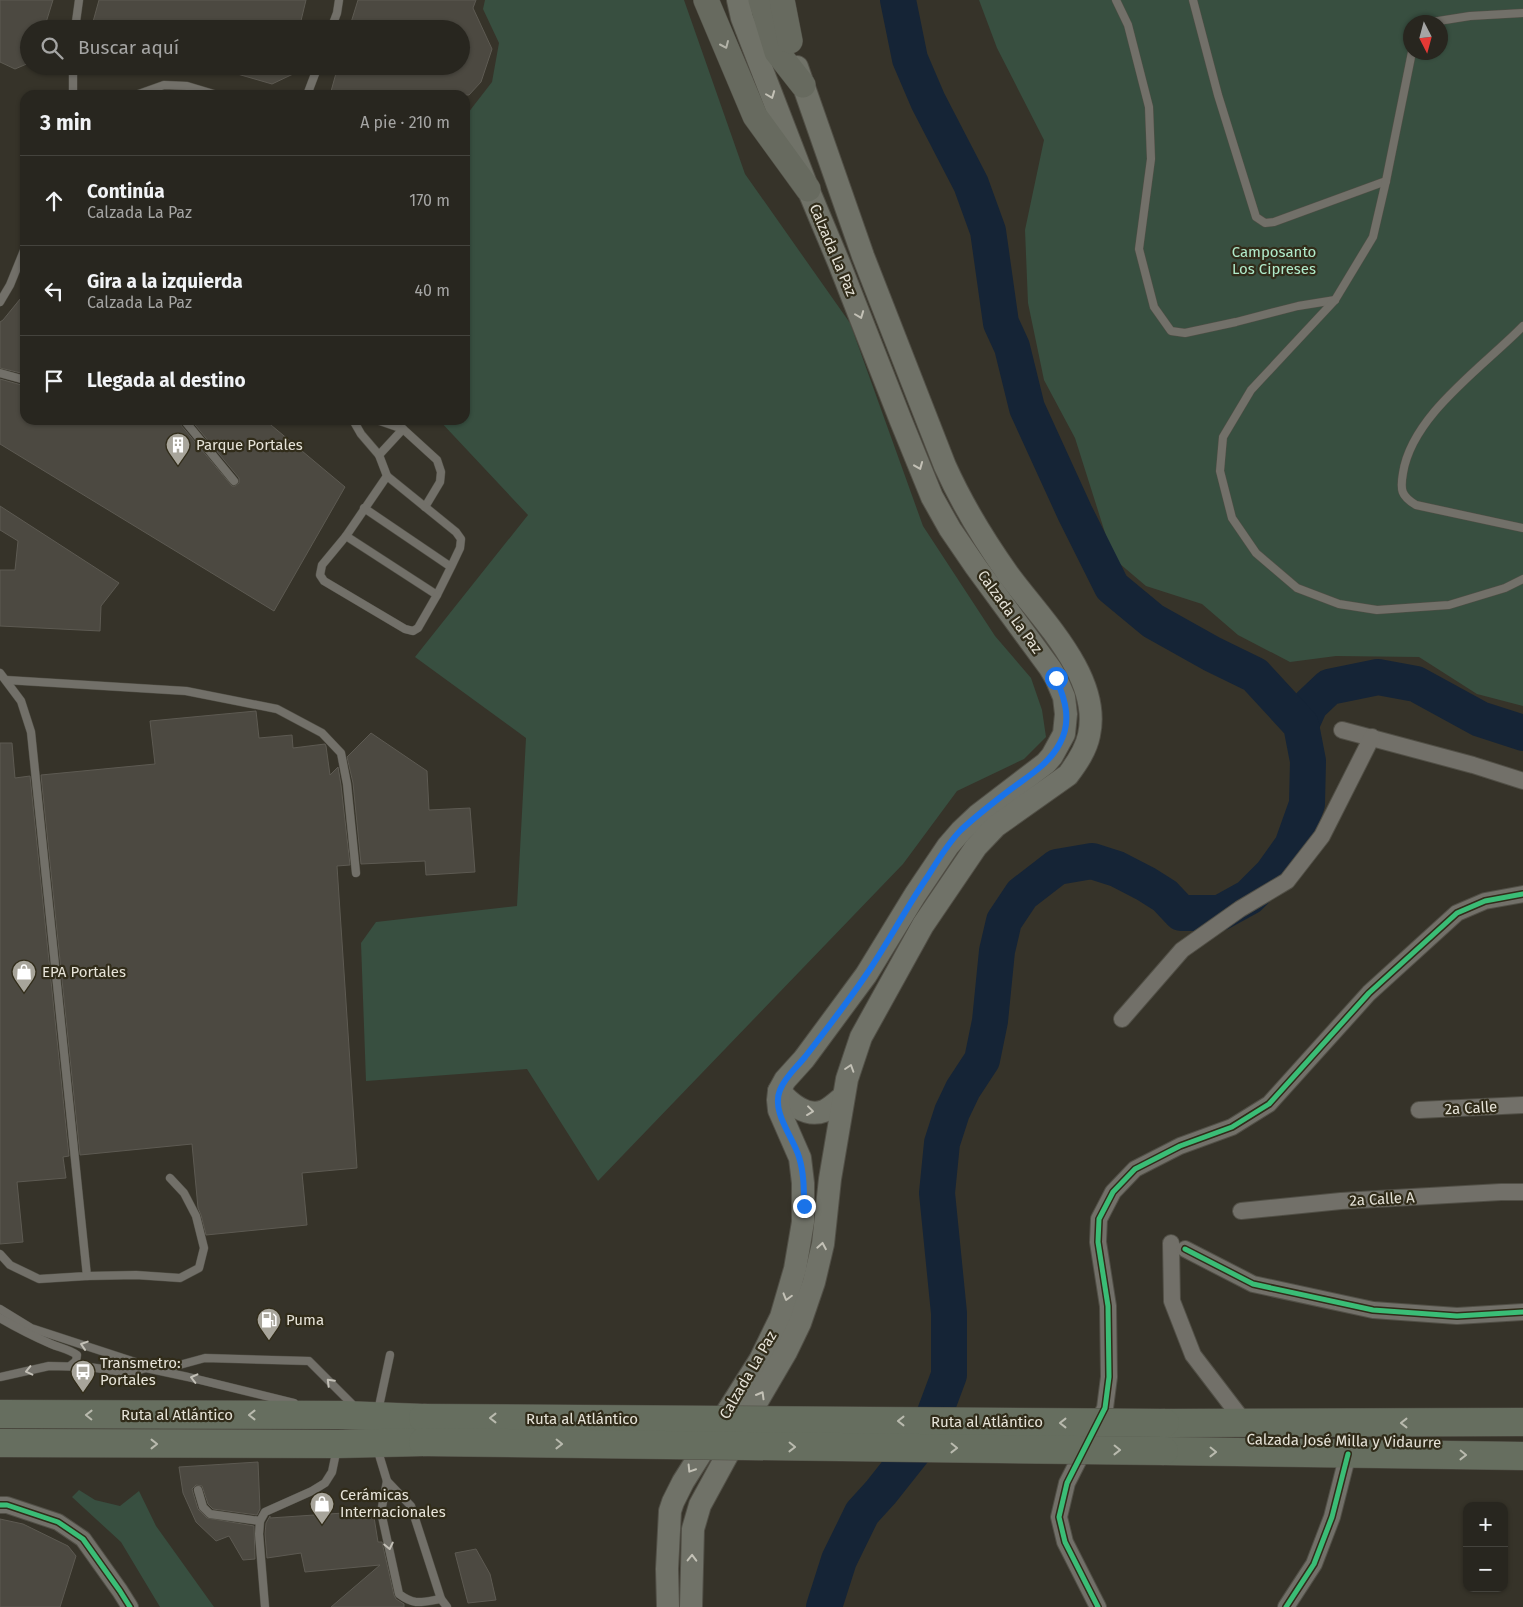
<!DOCTYPE html>
<html lang="es">
<head>
<meta charset="utf-8">
<style>
	body { margin:0; font-family:"Fira Sans",sans-serif; background:#302e28; color:#f1f3f6 }
	.controls { position:absolute; right:15px; bottom:15px; display:grid; overflow:hidden; border-radius:10px; box-shadow:0 1px 4px #0004 }
	.controls button { width:45px; height:45px; display:grid; place-items:center; padding:0; border:0; border-bottom:1px solid #44433d; background:#28261f; color:#f1f3f6; font:25px sans-serif }
	.compass { position:absolute; left:1403px; top:15px; width:45px; height:45px; border-radius:50%; background:#28261f; box-shadow:0 1px 4px #0004; rotate:174deg }
	.stop { position:absolute; width:15px; height:15px; margin:-11px; border:4px solid #1a73e8; border-radius:50%; background:#fff }
	.stop.end { background:#1a73e8; border-color:#fff; box-shadow:0 1px 5px #0008 }
	.list { margin:0; padding:0; list-style:none }
	h2 { display:flex; justify-content:space-between; align-items:center; height:65px; margin:0; padding:0 20px; font-size:21px }
	h2 small { font-size:16px; font-weight:400; color:#a5a5a4 }
	.list li { display:grid; grid-template-columns:32px 1fr auto; gap:15px; align-items:center; box-sizing:border-box; height:90px; padding:0 20px; border-top:1px solid #44433d }
	.list b { display:block; font-size:19px; white-space:nowrap }
	.list p { margin:0; font-size:16px; white-space:nowrap; color:#a5a5a4 }
	.list em { font-size:16px; font-style:normal; color:#a5a5a4 }
	.icon { flex:none; width:28px; height:28px; fill:none; stroke:currentColor; stroke-width:2; stroke-linecap:round; stroke-linejoin:round }
	.map { position:relative; flex:none; width:1523px; height:1607px; overflow:hidden }
	.search { position:absolute; background:#28261f; box-shadow:0 1px 4px #0004; left:20px; top:20px; width:450px; height:55px; display:flex; align-items:center; gap:12px; box-sizing:border-box; padding:0 18px; border-radius:28px; color:#a5a5a4; font-size:19px }
	.panel { position:absolute; background:#28261f; box-shadow:0 1px 4px #0004; left:20px; top:90px; width:450px; height:335px; border-radius:15px }
	.map>svg:first-child { display:block }
	.green { fill:#384f40; fill-rule:evenodd }
	.lines { fill:none; stroke-linecap:round; stroke-linejoin:round }
	.river { stroke:#152436; stroke-width:36 }
	.building { fill:#4c4941; stroke:#5d5a52 }
	.lane-casing { stroke:#514f46; stroke-width:9 }
	.street-casing { stroke:#514f46; stroke-width:18 }
	.secondary-casing { stroke:#514f46; stroke-width:24 }
	.primary-casing { stroke:#514f46; stroke-width:26 }
	.highway-casing { stroke:#514f46; stroke-width:29 }
	.lane { stroke:#727069; stroke-width:8 }
	.street { stroke:#727069; stroke-width:16 }
	.secondary { stroke:#707268; stroke-width:22 }
	.primary { stroke:#676a5f; stroke-width:25 }
	.highway { stroke:#666e5f; stroke-width:28 }
	.highway-bridge-casing { stroke:#514f46; stroke-width:29; stroke-linecap:butt }
	.highway-bridge { stroke:#666e5f; stroke-width:28 }
	.cycleway-casing { stroke:#312c1a; stroke-width:8 }
	.cycleway { stroke:#3abd76; stroke-width:5 }
	.oneway { stroke:#b3b3a8 }
	.oneway2 { stroke:#c3c1b6 }
	.oneway3 { stroke:#c3c0b7 }
	.oneway4 { stroke:#b9baae }
	.route { stroke:#1a73e8; stroke-width:6 }
	.labels { text-anchor:middle; stroke-width:4.5; stroke-linejoin:round; paint-order:stroke }
	.street-label { font-size:15px; fill:#e6e3d8; stroke:#312c1a }
	.park-label { font-size:15px; fill:#b0eaca; stroke:#312c1a }
	.poi-label { font-size:15px; fill:#e6e3d8; stroke:#312c1a; text-anchor:start }
</style>
</head>
<body>
<div class="map">
<svg width="1523" height="1607" viewBox="0 0 1523 1607">
	<rect width="100%" height="100%" fill="#363329"/>
	<g class="green">
		<path d="M485,0H684L745,174L850,323L923,526L995,636L1031,678L1042,710L1046,737L1024,759L957,791L903,864L598,1181L527,1069L366,1081L361,943L376,922L517,906L526,738L415,657L528,515L439,420H465V114L468,113L492,82L499,43L483,9Z"/>
		<path d="M979,0H1523V706L1477,694L1419,657L1336,656L1290,662L1238,635L1202,604L1146,586L1113,558L1075,438L1044,380L1028,303L1025,230L1044,140L997,48ZM1410,22H1440V52H1410Z"/>
		<path d="M79,1490L95,1500L120,1506L139,1491L156,1526L214,1607H160L121,1542L72,1497Z"/>
	</g>
	<g class="lines">
		<g class="river">
			<path d="M1301,725L1310,705L1329,687L1378,677L1416,684L1480,719L1523,733"/>
			<path d="M824,1607L839,1560L862,1513L881,1492L927,1434L949,1375V1313L937,1193L942,1143L952,1112L963,1089L982,1060L990,1021L997,951L1004,921L1022,894L1057,867L1092,861L1117,869L1146,884L1165,896L1181,913H1220L1249,897L1272,874L1292,846L1307,804L1308,761L1301,725L1255,675L1212,654L1153,621L1112,587L1075,513L1027,408L1012,347L1001,323L988,231L971,184L928,101L910,59L898,0"/>
		</g>
	</g>
	<g class="building">
		<path d="M0,0H53L44,29H29V63L15,69L0,62Z"/>
		<path d="M99,0H306L299,29H91Z"/>
		<path d="M358,0H476L473,8L492,49L481,82L469,95H330L338,66H461V29H349Z"/>
		<path d="M228,66H310L272,84L227,71Z"/>
		<path d="M25,293V374L0,368V322L3,320Z"/>
		<path d="M0,379L25,386V420H178L180,424L232,486H235L239,483V478L191,420H265L345,487L274,611L0,444Z"/>
		<path d="M0,506L119,583L101,606L100,631L0,626V570H15L18,541L0,530Z"/>
		<path d="M256,711L259,738L292,735L293,748L325,744L326,746L330,775L338,767L341,785L350,865L337,866L357,1168L302,1173L307,1225L206,1235L201,1215L198,1208L192,1144L80,1155L41,775L155,764L150,721Z"/>
		<path d="M371,733L427,771L429,810L470,808L475,872L426,875L425,861L361,864L353,783L347,757Z"/>
		<path d="M0,743H12L15,778L30,776L69,1156L63,1157L66,1178L17,1182L23,1242L0,1244Z"/>
		<path d="M258,1462L260,1509L257,1515L213,1509L208,1504L202,1486L196,1485L192,1489L198,1509L207,1518L254,1526L255,1559L243,1560L229,1536L216,1541L196,1522L183,1493L179,1467Z"/>
		<path d="M373,1511L378,1542H382L394,1595L396,1599L404,1604V1607H331L380,1565L305,1572L301,1553L267,1558L265,1534L266,1523L270,1516V1518Z"/>
		<path d="M0,1519L23,1524L68,1546L76,1556L60,1607H0Z"/>
		<path d="M476,1549L490,1574L496,1600L468,1603L455,1553Z"/>
	</g>
	<g class="lines">
		<defs>
			<g id="lane">
				<path d="M1116,0L1128,25L1149,107L1151,159L1139,249L1154,307L1171,331L1185,333L1236,322L1298,306L1335,300"/>
				<path d="M1193,0L1218,95L1256,217L1265,223L1274,222L1386,181"/>
				<path d="M1432,22L1470,16L1523,13"/>
				<path d="M75,29L79,0"/>
				<path d="M331,29L337,13L339,0"/>
				<path d="M1412,52L1386,181L1373,237L1335,300L1251,390L1223,437L1220,471L1232,518L1256,553L1297,588L1339,604L1377,610L1449,605L1505,588L1523,579"/>
				<path d="M73,66V95"/>
				<path d="M136,95L164,85L187,86L217,95"/>
				<path d="M307,95L318,66"/>
				<path d="M0,302L10,285L25,248"/>
				<path d="M1523,326C1483,367 1412,415 1403,473C1400,490 1401,496 1416,505L1523,528"/>
				<path d="M0,373L25,380"/>
				<path d="M184,420L234,481"/>
				<path d="M353,420L361,434L379,455L387,476"/>
				<path d="M377,420L403,429L437,460L441,472L440,482L425,507"/>
				<path d="M379,455L403,429"/>
				<path d="M364,508L451,567L437,595L346,536L387,476L456,532L461,539L460,548L451,567"/>
				<path d="M346,536L322,565L320,575L324,581L405,629L413,631L418,628L437,595"/>
				<path d="M0,673L21,701L31,732L87,1276L39,1279L10,1265L0,1254"/>
				<path d="M6,680L186,691L277,709L322,733L341,753L347,784L356,873"/>
				<path d="M87,1276L136,1275L180,1278L199,1268L204,1248L196,1216L184,1193L170,1178"/>
				<path d="M0,1309L31,1328L135,1362L146,1368L188,1377L294,1403"/>
				<path d="M0,1318C17,1328 33,1336 51,1344C60,1348 69,1349 77,1355L76,1361L70,1366"/>
				<path d="M161,1370L205,1358L309,1361L356,1408"/>
				<path d="M0,1377L49,1366L89,1367L130,1373L146,1368"/>
				<path d="M378,1411L390,1355"/>
				<path d="M377,1448L387,1481L381,1512L399,1594C415,1606 422,1602 441,1599"/>
				<path d="M387,1481L411,1506L441,1599L447,1607"/>
				<path d="M198,1490L203,1507L210,1514L260,1521"/>
				<path d="M265,1607L259,1534L260,1521L265,1512L312,1491L325,1483L332,1472L337,1448"/>
			</g>
			<g id="street">
				<path d="M1342,730L1473,765L1523,781"/>
				<path d="M1122,1019L1182,950L1240,909L1287,881L1322,836L1372,737"/>
				<path d="M1419,1110L1523,1105"/>
				<path d="M1241,1211L1341,1201L1501,1192H1523"/>
				<path d="M1171,1243L1172,1301L1193,1355L1245,1423"/>
				<path d="M1185,1249L1253,1284L1373,1310L1457,1316L1523,1312"/>
				<path d="M0,1505H7L58,1522L83,1539L120,1591L130,1607"/>
				<path d="M1098,1607L1065,1542L1059,1517L1067,1483L1105,1408L1109,1377L1108,1306L1098,1242L1099,1219L1113,1192L1135,1169L1180,1146L1232,1127L1269,1104L1369,993L1457,913L1485,901L1523,894"/>
				<path d="M1286,1607L1314,1564L1332,1517L1348,1454"/>
			</g>
			<g id="secondary">
				<path d="M779,1091C790,1103 806,1118 824,1111C831,1108 837,1102 843,1097"/>
				<path d="M668,1607L667,1569L670,1511L673,1502L683,1482L760,1360L781,1317L795,1269L803,1222V1183L800,1158L779,1110L778,1100L779,1091L785,1080L804,1059L866,975L915,895L948,846L961,831L978,815L1046,763L1052,756L1064,734L1066,714L1064,697L1056,678L1050,668L976,567L950,529L932,497L901,421L839,263L808,189L742,18L738,0"/>
				<path d="M691,1607L693,1529L700,1505L748,1417L786,1352L800,1323L814,1282L823,1244L830,1179L847,1079L861,1037L923,925L976,847L996,826L1068,775C1077,763 1086,750 1089,735C1102,677 1040,618 1008,574C984,540 962,504 945,466L863,256L797,67"/>
			</g>
			<g id="primary">
				<path d="M706,0L755,116L808,189"/>
				<path d="M761,0L777,52L803,85"/>
				<path d="M782,0L790,41"/>
			</g>
			<g id="highway">
				<path d="M0,1414L343,1415L423,1418"/>
				<path d="M1165,1423L1523,1422"/>
				<path d="M0,1443L338,1444L423,1442"/>
				<path d="M1164,1451L1523,1456"/>
			</g>
		</defs>
		<use href="#lane" class="lane-casing"/>
		<use href="#street" class="street-casing"/>
		<use href="#secondary" class="secondary-casing"/>
		<use href="#primary" class="primary-casing"/>
		<use href="#highway" class="highway-casing"/>
		<use href="#lane" class="lane"/>
		<use href="#street" class="street"/>
		<use href="#secondary" class="secondary"/>
		<use href="#primary" class="primary"/>
		<use href="#highway" class="highway"/>
		<defs>
			<g id="highway-bridge">
				<path d="M423,1418L1165,1423"/>
				<path d="M423,1442L1164,1451"/>
			</g>
		</defs>
		<use href="#highway-bridge" class="highway-bridge-casing"/>
		<use href="#highway-bridge" class="highway-bridge"/>
		<defs>
			<g id="cycleway">
				<path d="M1185,1249L1253,1284L1373,1310L1457,1316L1523,1312"/>
				<path d="M0,1505H7L58,1522L83,1539L120,1591L130,1607"/>
				<path d="M1098,1607L1065,1542L1059,1517L1067,1483L1105,1408L1109,1377L1108,1306L1098,1242L1099,1219L1113,1192L1135,1169L1180,1146L1232,1127L1269,1104L1369,993L1457,913L1485,901L1523,894"/>
				<path d="M1286,1607L1314,1564L1332,1517L1348,1454"/>
			</g>
		</defs>
		<use href="#cycleway" class="cycleway-casing"/>
		<use href="#cycleway" class="cycleway"/>
	</g>
	<defs><path id="oneway-chevron" d="M-2-3.5L2.5 0L-2 3.5" fill="none" stroke-width="1.6" stroke-linecap="round" stroke-linejoin="round" transform="scale(1.25)"/></defs>
	<use class="oneway" href="#oneway-chevron" transform="translate(725 45) rotate(66)"/>
	<g class="oneway2">
		<use href="#oneway-chevron" transform="translate(771 95) rotate(69)"/>
		<use href="#oneway-chevron" transform="translate(860 315) rotate(69)"/>
		<use href="#oneway-chevron" transform="translate(919 466) rotate(68)"/>
		<use href="#oneway-chevron" transform="translate(850 1068) rotate(-72)"/>
		<use href="#oneway-chevron" transform="translate(810 1111) rotate(7)"/>
		<use href="#oneway-chevron" transform="translate(822 1246) rotate(-80)"/>
		<use href="#oneway-chevron" transform="translate(787 1297) rotate(106)"/>
		<use href="#oneway-chevron" transform="translate(761 1395) rotate(-60)"/>
		<use href="#oneway-chevron" transform="translate(691 1469) rotate(122)"/>
		<use href="#oneway-chevron" transform="translate(692 1558) rotate(-89)"/>
	</g>
	<g class="oneway3">
		<use href="#oneway-chevron" transform="translate(84 1345) rotate(-162)"/>
		<use href="#oneway-chevron" transform="translate(29 1371) rotate(167)"/>
		<use href="#oneway-chevron" transform="translate(194 1378) rotate(-166)"/>
		<use href="#oneway-chevron" transform="translate(330 1382) rotate(-135)"/>
		<use href="#oneway-chevron" transform="translate(389 1546) rotate(78)"/>
	</g>
	<g class="oneway4">
		<use href="#oneway-chevron" transform="translate(89 1415) rotate(-179)"/>
		<use href="#oneway-chevron" transform="translate(252 1415) rotate(-180)"/>
		<use href="#oneway-chevron" transform="translate(493 1418) rotate(-180)"/>
		<use href="#oneway-chevron" transform="translate(901 1421) rotate(-180)"/>
		<use href="#oneway-chevron" transform="translate(1063 1423) rotate(-180)"/>
		<use href="#oneway-chevron" transform="translate(1404 1423) rotate(180)"/>
		<use href="#oneway-chevron" transform="translate(154 1444)"/>
		<use href="#oneway-chevron" transform="translate(559 1444) rotate(1)"/>
		<use href="#oneway-chevron" transform="translate(792 1447) rotate(1)"/>
		<use href="#oneway-chevron" transform="translate(954 1448) rotate(1)"/>
		<use href="#oneway-chevron" transform="translate(1117 1450) rotate(1)"/>
		<use href="#oneway-chevron" transform="translate(1213 1452) rotate(1)"/>
		<use href="#oneway-chevron" transform="translate(1463 1455) rotate(1)"/>
	</g>
	<g class="lines">
		<path class="route" d="M804,1206C804,1190 804,1173 799,1157C793,1137 771,1112 780,1090C785,1077 796,1068 805,1057C826,1030 847,1003 866,975C888,943 906,908 928,876C938,860 948,843 961,830C977,815 994,802 1011,789C1030,775 1049,764 1060,743C1072,721 1065,699 1056,678"/>
	</g>
	<defs>
		<symbol id="building-pin" viewBox="-11 -11 22 30"><path d="M0 17L-7.5 6A9.5 9.5 0 1 1 7.5 6Z" fill="#a8a59b" stroke="#312c1a"/><path d="M-4-6H4V6H1V3H-1V6H-4ZM-2.5-4.3h1.7v1.8h-1.7ZM.8-4.3h1.7v1.8H.8ZM-2.5-1h1.7V.8h-1.7ZM.8-1h1.7V.8H.8Z" fill="#fff"/></symbol>
		<symbol id="shop-pin" viewBox="-11 -11 22 30"><path d="M0 17L-7.5 6A9.5 9.5 0 1 1 7.5 6Z" fill="#a8a59b" stroke="#312c1a"/><path d="M-5-2.5h2.3a2.7 3.5 0 0 1 5.4 0H5L5.5 6h-11ZM-1.5-2.5h3a1.5 2.3 0 0 0-3 0Z" fill="#fff"/></symbol>
		<symbol id="fuel-pin" viewBox="-11 -11 22 30"><path d="M0 17L-7.5 6A9.5 9.5 0 1 1 7.5 6Z" fill="#a8a59b" stroke="#312c1a"/><path d="M-5.5-6h7V0h2V4h1.3V-2.5L3-4.5l.8-.8L6-3V5H2.5V1h-1V6h-7ZM-4.2-4.7v3.2H.2V-4.7Z" fill="#fff"/></symbol>
		<symbol id="bus-pin" viewBox="-11 -11 22 30"><path d="M0 17L-7.5 6A9.5 9.5 0 1 1 7.5 6Z" fill="#a8a59b" stroke="#312c1a"/><path d="M-5-6H5V4H4V6H2V4H-2V6H-4V4H-5ZM-3.5-4V0h7V-4ZM-3.5 1.2v1.5H-2V1.2ZM2 1.2v1.5H3.5V1.2Z" fill="#fff"/></symbol>
	</defs>
	<g fill-rule="evenodd">
		<use href="#building-pin" x="164" y="431" width="28" height="38"/>
		<use href="#shop-pin" x="10" y="958" width="28" height="38"/>
		<use href="#fuel-pin" x="255" y="1306" width="28" height="38"/>
		<use href="#bus-pin" x="69" y="1358" width="28" height="38"/>
		<use href="#shop-pin" x="308" y="1490" width="28" height="38"/>
	</g>
	<g class="labels">
		<g class="street-label">
			<text transform="translate(833 250) rotate(67)" y="5">Calzada La Paz</text>
			<text transform="translate(1010 612) rotate(54)" y="5">Calzada La Paz</text>
			<text transform="translate(1471 1108) rotate(-3)" y="5">2a Calle</text>
			<text transform="translate(1382 1199) rotate(-3)" y="5">2a Calle A</text>
			<text transform="translate(748 1375) rotate(-60)" y="5">Calzada La Paz</text>
			<text x="177" y="1420">Ruta al Atlántico</text>
			<text x="582" y="1424">Ruta al Atlántico</text>
			<text x="987" y="1427">Ruta al Atlántico</text>
			<text transform="translate(1344 1441) rotate(1)" y="5">Calzada José Milla y Vidaurre</text>
		</g>
		<g class="park-label">
			<text x="1274" y="257">Camposanto<tspan x="1274" dy="17">Los Cipreses</tspan></text>
		</g>
		<g class="poi-label">
			<text x="196" y="450">Parque Portales</text>
			<text x="42" y="977">EPA Portales</text>
			<text x="286" y="1325">Puma</text>
			<text x="100" y="1368">Transmetro:<tspan x="100" dy="17">Portales</tspan></text>
			<text x="340" y="1500">Cerámicas<tspan x="340" dy="17">Internacionales</tspan></text>
		</g>
	</g>
</svg>
<div class="controls">
<button>+</button>
<button>−</button>
</div>
<svg class="compass" viewBox="-18 -18 36 36"><path d="M0-13l5 13h-10z" fill="#e53935"/><path d="M0 13l5-13h-10z" fill="#a5a5a4"/></svg>
<div class="stop" style="left:1056px;top:678px"></div>
<div class="stop end" style="left:804px;top:1206px"></div>
<div class="search"><svg class="icon" aria-label="search" viewBox="0 0 24 24"><circle cx="10" cy="10" r="6"/><path d="M15 15l6 6"/></svg>Buscar aquí</div>
<section class="panel">
<h2>3 min<small>A pie · 210 m</small></h2>
<ul class="list">
<li><svg class="icon" aria-label="ahead" viewBox="0 0 24 24"><path d="M12 20V5M6 11l6-6 6 6"/></svg><div><b>Continúa</b><p>Calzada La Paz</p></div><em>170 m</em></li>
<li><svg class="icon" aria-label="left" viewBox="0 0 24 24"><path d="M17 20v-9H6M10 6l-5 5 5 5"/></svg><div><b>Gira a la izquierda</b><p>Calzada La Paz</p></div><em>40 m</em></li>
<li><svg class="icon" aria-label="arrive" viewBox="0 0 24 24"><path d="M6 21V4h12l-3 4 3 4H6"/></svg><div><b>Llegada al destino</b></div></li>
</ul>
</section>
</div>
</body>
</html>
